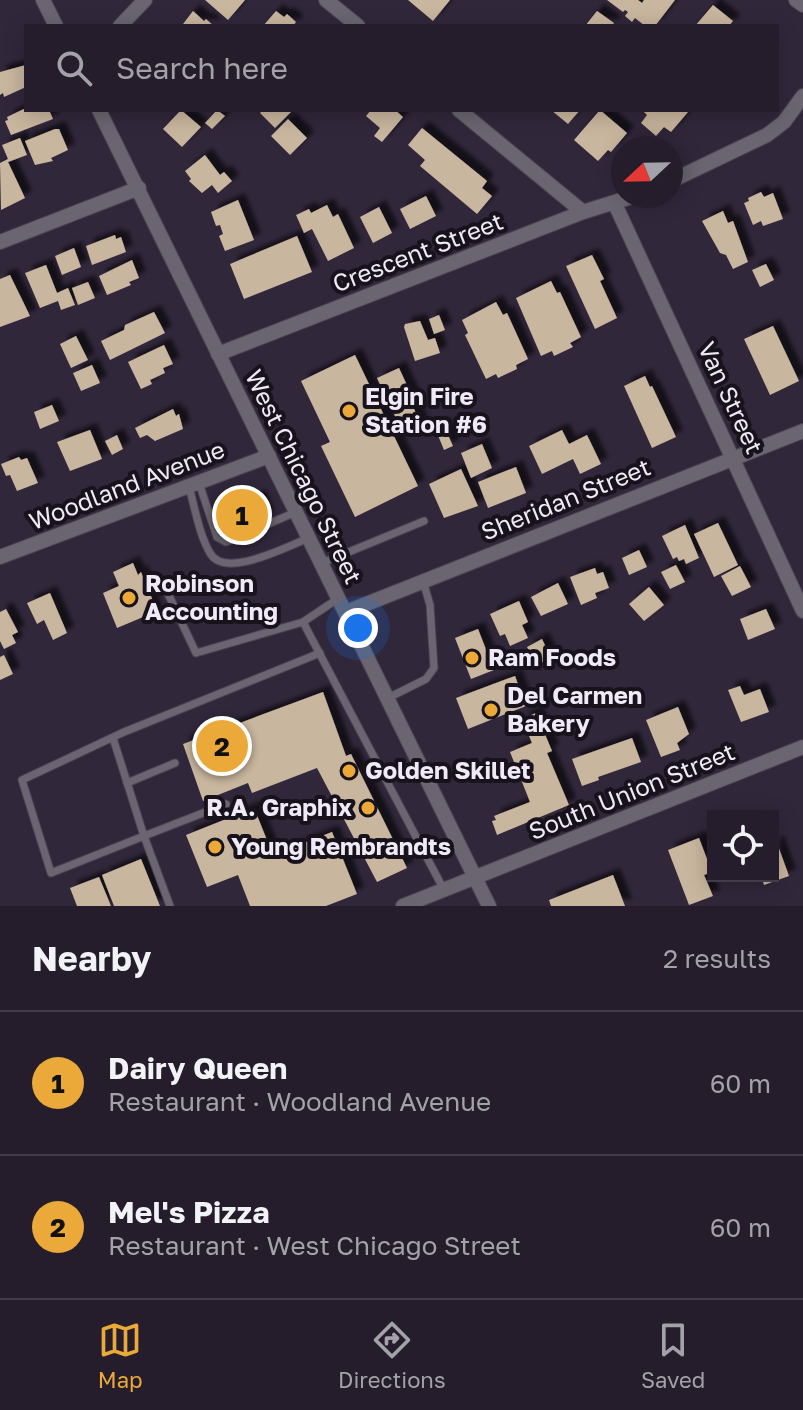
<!DOCTYPE html>
<html lang="en">
<head>
<meta charset="utf-8">
<style>
	body { margin:0; font-family:"Golos Text",sans-serif; background:#2d2634; color:#f1f3f6 }
	.controls { position:absolute; right:24px; bottom:24px; display:grid; overflow:hidden; border-radius:0px; box-shadow:0 4px 20px #0003 }
	.controls button { width:72px; height:72px; display:grid; place-items:center; padding:0; border:0; border-bottom:2px solid #423b48; background:#251d2c; color:#f1f3f6; font:40px sans-serif }
	.compass { position:absolute; left:611px; top:136px; width:72px; height:72px; border-radius:50%; background:#251d2c; box-shadow:0 4px 20px #0003; rotate:248deg }
	.you { position:absolute; left:358px; top:628px; width:28px; height:28px; margin:-20px; border:6px solid #fff; border-radius:50%; background:#1a73e8; box-shadow:0 0 0 12px #1a73e833 }
	.badge { display:grid; place-items:center; width:52px; height:52px; border-radius:50%; background:#eba939; color:#111; font-size:26px; font-weight:700 }
	.pin { position:absolute; translate:-50% -50%; border:4px solid #fff; box-shadow:0 2px 8px #0006 }
	.list { margin:0; padding:0; list-style:none }
	h2 { display:flex; justify-content:space-between; align-items:center; height:104px; margin:0; padding:0 32px; font-size:34px }
	h2 small { font-size:26px; font-weight:400; color:#a3a2a9 }
	.list li { display:grid; grid-template-columns:52px 1fr auto; gap:24px; align-items:center; box-sizing:border-box; height:144px; padding:0 32px; border-top:2px solid #423b48 }
	.list b { display:block; font-size:30px; white-space:nowrap }
	.list p { margin:0; font-size:26px; white-space:nowrap; color:#a3a2a9 }
	.list em { font-size:26px; font-style:normal; color:#a3a2a9 }
	.icon { flex:none; width:44px; height:44px; fill:none; stroke:currentColor; stroke-width:2; stroke-linecap:round; stroke-linejoin:round }
	.map { position:relative; flex:none; width:803px; height:906px; overflow:hidden }
	.search { position:absolute; background:#251d2c; box-shadow:0 4px 20px #0003; left:24px; right:24px; top:24px; height:88px; display:flex; align-items:center; gap:20px; box-sizing:border-box; padding:0 28px; border-radius:0px; color:#a3a2a9; font-size:30px }
	.sheet { height:392px; background:#251d2c }
	nav { display:flex; justify-content:space-around; align-items:center; box-sizing:border-box; height:112px; border-top:2px solid #423b48; background:#251d2c; font-size:22px; color:#a3a2a9 }
	nav a { display:grid; justify-items:center; gap:4px }
	nav .on { color:#eba939 }
	.map>svg:first-child { display:block }
	.building { fill:#c8b69e; filter:url(#shadow) }
	.lines { fill:none; stroke-linecap:round; stroke-linejoin:round }
	.service-casing { stroke:#4c4255; stroke-width:9 }
	.minor-casing { stroke:#4c4255; stroke-width:16 }
	.service { stroke:#6a6570; stroke-width:7 }
	.minor { stroke:#6a6570; stroke-width:14 }
	.poi-dot { fill:#eba939; stroke:#17121b; stroke-width:3 }
	.labels { text-anchor:middle; stroke-width:8; stroke-linejoin:round; paint-order:stroke }
	.street-label { font-size:24px; fill:#f0e9f7; stroke:#17121b }
	.poi-label { font-size:24px; font-weight:bold; fill:#f0e9f7; stroke:#17121b; text-anchor:start }
</style>
</head>
<body>
<div class="map">
<svg width="803" height="906" viewBox="0 0 803 906">
	<defs>
		<filter id="shadow"><feDropShadow dx="7" dy="-7" stdDeviation="2" flood-color="#0009"/></filter>
	</defs>
	<rect width="100%" height="100%" fill="#31273b"/>
	<g class="building">
		<path d="M205,0H245L228,20Z"/>
		<path d="M408,0H450L433,21Z"/>
		<path d="M607,0H638L642,3L644,0H675L655,26H645L635,18L632,22L625,16L628,12L625,10L623,12Z"/>
		<path d="M713,5L733,21L729,26H695Z"/>
		<path d="M193,11L204,21L206,19L214,26H186L183,24Z"/>
		<path d="M276,11L284,17L287,14L296,22L293,26H263Z"/>
		<path d="M597,11L614,23L612,26H585Z"/>
		<path d="M26,65V87L4,97L3,93L0,95V72Z"/>
		<path d="M26,108L49,110L53,119L11,135L5,121L8,120L7,117Z"/>
		<path d="M181,110L201,127L182,147L163,129Z"/>
		<path d="M217,110L225,116L212,129L205,123Z"/>
		<path d="M263,110H293L275,128L260,113Z"/>
		<path d="M371,110H395L403,117L382,142L374,136L380,128L366,116Z"/>
		<path d="M551,110H580L568,124Z"/>
		<path d="M600,110L627,133L611,152L608,150L598,161L574,140Z"/>
		<path d="M642,110H685L688,112L671,132L664,127L656,136L641,123L647,115Z"/>
		<path d="M288,119L307,138L290,155L271,136Z"/>
		<path d="M422,128L487,181L482,188L492,196L477,214L420,166L425,160L408,145Z"/>
		<path d="M55,129H59L68,150L51,158L53,161L35,165L25,141Z"/>
		<path d="M20,138L27,155L8,162L25,198L1,210L0,163L8,159L2,145Z"/>
		<path d="M205,155L220,175L224,172L232,181L218,193L212,185L202,193L189,181L191,179L185,171Z"/>
		<path d="M761,192L764,197L773,193L783,219L763,226L761,221L753,225L744,203L749,201L748,198Z"/>
		<path d="M426,196L436,216L410,229L400,209Z"/>
		<path d="M238,200L254,240L225,251L219,236L223,234L220,225L216,226L211,212Z"/>
		<path d="M327,205L333,217L338,214L354,248L328,261L312,229L304,233L296,215L309,209L311,213Z"/>
		<path d="M379,207L392,233L373,243L360,217Z"/>
		<path d="M723,211L728,223L733,221L748,262L733,269L726,255L720,253L702,221Z"/>
		<path d="M115,235L116,239L121,237L126,252L92,265L86,246Z"/>
		<path d="M297,236L312,272L244,299L230,264Z"/>
		<path d="M74,248L81,267L62,275L55,256Z"/>
		<path d="M592,255L604,279L600,281L617,318L595,329L566,266Z"/>
		<path d="M132,260L139,278L129,282L131,285L107,295L99,276Z"/>
		<path d="M766,264L774,280L760,287L752,270Z"/>
		<path d="M46,265L57,293L68,288L75,305L61,310L58,301L40,308L25,273Z"/>
		<path d="M10,275L30,316L0,327V279Z"/>
		<path d="M551,281L557,293L560,292L581,337L570,343L573,347L554,356L552,351L541,356L516,298Z"/>
		<path d="M88,282L95,298L78,305L72,288Z"/>
		<path d="M496,302L503,315L507,313L528,359L516,365L517,369L498,378L496,374L486,379L465,335L468,333L462,320Z"/>
		<path d="M154,312L165,333L110,360L101,341L124,330L125,325Z"/>
		<path d="M439,315L445,330L434,334L429,319Z"/>
		<path d="M420,321L428,340L435,338L440,353L415,361L404,327L405,324Z"/>
		<path d="M773,326L799,381L770,395L744,339Z"/>
		<path d="M76,336L88,360L71,368L60,344Z"/>
		<path d="M164,345L173,364L163,368L165,373L150,380L152,384L141,389L128,362Z"/>
		<path d="M355,355L418,486L355,517L321,446L330,442L301,381Z"/>
		<path d="M92,365L100,383L81,391L73,373Z"/>
		<path d="M399,368L413,398L410,400L421,424L403,433L377,378Z"/>
		<path d="M645,376L650,387L652,386L676,437L652,448L624,386Z"/>
		<path d="M52,405L59,421L40,429L34,412Z"/>
		<path d="M173,409L176,416L179,414L183,429L155,441L147,435L140,438L135,428Z"/>
		<path d="M443,424L453,446L444,450L435,428Z"/>
		<path d="M90,430L102,459L70,471L57,442Z"/>
		<path d="M562,430L569,444L587,435L601,464L580,474L573,459L542,474L529,446Z"/>
		<path d="M117,435L123,449L112,455L105,441Z"/>
		<path d="M482,444L492,468L471,478L461,453Z"/>
		<path d="M19,457L21,460L27,458L38,483L17,491L10,475L6,476L1,464Z"/>
		<path d="M516,467L526,493L488,508L478,482Z"/>
		<path d="M461,469L478,506L444,518L429,484Z"/>
		<path d="M259,497L267,518L226,534L217,513Z"/>
		<path d="M718,523L738,565L714,577L694,534Z"/>
		<path d="M685,525L699,558L686,564L684,559L679,561L677,557L673,559L662,536Z"/>
		<path d="M639,550L647,567L629,575L622,558Z"/>
		<path d="M133,563L138,575L141,572L153,601L151,602L155,612L117,628L103,593L119,586L113,572Z"/>
		<path d="M676,565L685,582L670,589L661,572Z"/>
		<path d="M740,566L751,587L732,596L721,576Z"/>
		<path d="M595,568L597,574L603,572L609,588L595,593L597,598L581,605L570,577Z"/>
		<path d="M558,583L568,604L541,616L531,597Z"/>
		<path d="M649,587L664,605L644,621L629,604Z"/>
		<path d="M50,593L67,633L53,640L44,620L37,624L27,603Z"/>
		<path d="M519,601L528,622L522,625L528,638L510,646L505,634L500,636L490,614Z"/>
		<path d="M6,609L18,632L12,635L16,643L4,649L0,641V612Z"/>
		<path d="M766,609L775,629L748,640L740,619Z"/>
		<path d="M478,629L494,670L471,679L455,638Z"/>
		<path d="M542,639L551,658L536,665L527,647Z"/>
		<path d="M4,655L13,674L0,680V657Z"/>
		<path d="M515,676L526,706L468,729L456,698Z"/>
		<path d="M740,686L744,695L760,689L769,712L741,722L728,690Z"/>
		<path d="M323,692L346,756L351,754L407,868L377,882L317,768L252,793L248,783L203,801L183,744Z"/>
		<path d="M678,707L689,734L677,743L680,750L661,757L646,720Z"/>
		<path d="M536,713L552,751L547,753L569,805L497,835L492,821L496,820L494,816L530,802L510,752L532,743L522,719Z"/>
		<path d="M632,738L641,762L598,777L599,780L582,786L572,759Z"/>
		<path d="M254,808L273,855L332,832L357,894L326,906H250L238,875L207,887L186,835Z"/>
		<path d="M699,838L712,872L704,875L713,896L689,905L668,850Z"/>
		<path d="M777,843L789,876L764,885L761,876H773V845Z"/>
		<path d="M141,859L160,906H114L102,875Z"/>
		<path d="M613,875L625,906H551L549,900Z"/>
		<path d="M99,877L111,906H77L70,888Z"/>
	</g>
	<g class="lines">
		<defs>
			<g id="service">
				<path d="M199,483L217,537L226,542L296,512"/>
				<path d="M189,487C195,508 199,534 210,553C225,580 287,546 309,538"/>
				<path d="M322,563L424,521"/>
				<path d="M163,583L196,653L303,622"/>
				<path d="M339,598L303,622L444,890"/>
				<path d="M388,698L426,679L434,668L430,605L423,581"/>
				<path d="M113,738L144,836L226,804"/>
				<path d="M127,783L175,763"/>
				<path d="M170,906L144,836L51,873L22,780L124,732L320,653"/>
			</g>
			<g id="minor">
				<path d="M43,0L56,26"/>
				<path d="M326,0L358,26"/>
				<path d="M796,0L803,5"/>
				<path d="M120,26L145,0"/>
				<path d="M99,110L489,906"/>
				<path d="M459,110L583,212"/>
				<path d="M671,181L767,135L784,122L803,96"/>
				<path d="M615,204L803,611"/>
				<path d="M0,242L139,188"/>
				<path d="M218,354L583,212L634,196"/>
				<path d="M0,557L269,456"/>
				<path d="M346,612L803,431"/>
				<path d="M403,906L803,747"/>
			</g>
		</defs>
		<use href="#service" class="service-casing"/>
		<use href="#minor" class="minor-casing"/>
		<use href="#service" class="service"/>
		<use href="#minor" class="minor"/>
	</g>
	<g class="poi-dot">
		<circle cx="349" cy="411" r="8"/>
		<circle cx="129" cy="598" r="8"/>
		<circle cx="472" cy="658" r="8"/>
		<circle cx="491" cy="710" r="8"/>
		<circle cx="349" cy="771" r="8"/>
		<circle cx="368" cy="808" r="8"/>
		<circle cx="215" cy="847" r="8"/>
	</g>
	<g class="labels">
		<g class="street-label">
			<text transform="translate(418 253) rotate(-21)" y="8">Crescent Street</text>
			<text transform="translate(730 398) rotate(65)" y="8">Van Street</text>
			<text transform="translate(303 477) rotate(64)" y="8">West Chicago Street</text>
			<text transform="translate(127 486) rotate(-21)" y="8">Woodland Avenue</text>
			<text transform="translate(566 500) rotate(-22)" y="8">Sheridan Street</text>
			<text transform="translate(632 792) rotate(-22)" y="8">South Union Street</text>
		</g>
		<g class="poi-label">
			<text x="365" y="405">Elgin Fire<tspan x="365" dy="28">Station #6</tspan></text>
			<text x="145" y="592">Robinson<tspan x="145" dy="28">Accounting</tspan></text>
			<text x="488" y="666">Ram Foods</text>
			<text x="507" y="704">Del Carmen<tspan x="507" dy="28">Bakery</tspan></text>
			<text x="365" y="779">Golden Skillet</text>
			<text x="352" y="816" text-anchor="end">R.A. Graphix</text>
			<text x="231" y="855">Young Rembrandts</text>
		</g>
	</g>
</svg>
<div class="controls">
<button><svg class="icon" aria-label="locate" viewBox="0 0 24 24"><circle cx="12" cy="12" r="6"/><path d="M12 2v4M12 18v4M2 12h4M18 12h4"/></svg></button>
</div>
<svg class="compass" viewBox="-18 -18 36 36"><path d="M0-13l5 13h-10z" fill="#e53935"/><path d="M0 13l5-13h-10z" fill="#a3a2a9"/></svg>
<div class="you"></div>
<div class="pin badge" style="left:242px;top:515px">1</div>
<div class="pin badge" style="left:222px;top:746px">2</div>
<div class="search"><svg class="icon" aria-label="search" viewBox="0 0 24 24"><circle cx="10" cy="10" r="6"/><path d="M15 15l6 6"/></svg>Search here</div>
</div>
<section class="sheet">
<h2>Nearby<small>2 results</small></h2>
<ul class="list">
<li><span class="badge">1</span><div><b>Dairy Queen</b><p>Restaurant · Woodland Avenue</p></div><em>60 m</em></li>
<li><span class="badge">2</span><div><b>Mel's Pizza</b><p>Restaurant · West Chicago Street</p></div><em>60 m</em></li>
</ul>
</section>
<nav>
<a class="on"><svg class="icon" aria-label="map" viewBox="0 0 24 24"><path d="M3 6l6-2 6 2 6-2v14l-6 2-6-2-6 2zM9 4v14M15 6v14"/></svg>Map</a>
<a><svg class="icon" aria-label="directions" viewBox="0 0 24 24"><path d="M12 3l9 9-9 9-9-9zM9 14v-3h6M13 9l2 2-2 2"/></svg>Directions</a>
<a><svg class="icon" aria-label="saved" viewBox="0 0 24 24"><path d="M7 4h10v16l-5-4-5 4z"/></svg>Saved</a>
</nav>
</body>
</html>
